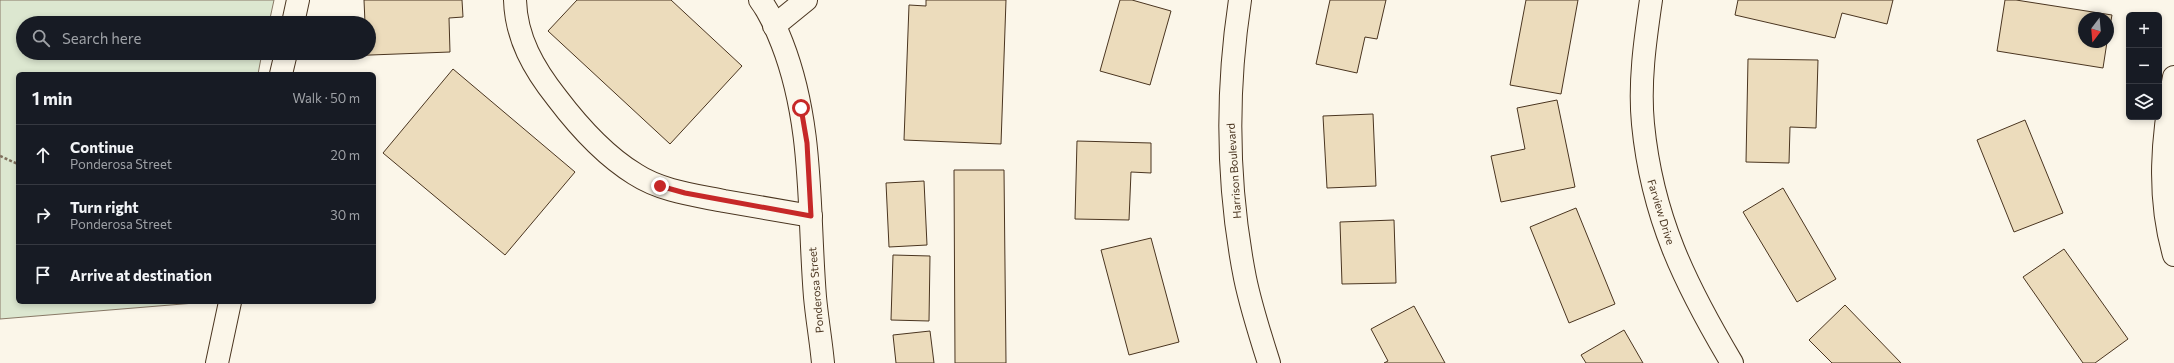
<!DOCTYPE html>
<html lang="en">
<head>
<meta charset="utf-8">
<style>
	body { margin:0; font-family:Commissioner,sans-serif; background:#20242c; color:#f1f3f6 }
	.controls { position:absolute; right:12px; top:12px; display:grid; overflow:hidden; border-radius:6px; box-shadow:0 2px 6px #0003 }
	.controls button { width:36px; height:36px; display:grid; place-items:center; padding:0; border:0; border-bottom:1px solid #363941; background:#171b24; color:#f1f3f6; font:20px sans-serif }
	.compass { position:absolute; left:2078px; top:12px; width:36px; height:36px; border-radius:50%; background:#171b24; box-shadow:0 2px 6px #0003; rotate:196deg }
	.stop { position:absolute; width:12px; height:12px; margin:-9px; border:3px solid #c62828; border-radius:50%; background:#fff }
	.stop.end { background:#c62828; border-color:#fff; box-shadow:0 1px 4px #0008 }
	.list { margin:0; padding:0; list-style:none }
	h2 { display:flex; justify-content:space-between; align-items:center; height:52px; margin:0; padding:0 16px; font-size:17px }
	h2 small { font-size:13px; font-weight:400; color:#9ea1a6 }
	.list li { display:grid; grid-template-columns:26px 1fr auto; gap:12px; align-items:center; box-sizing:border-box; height:60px; padding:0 16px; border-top:1px solid #363941 }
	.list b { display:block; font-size:15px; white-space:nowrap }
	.list p { margin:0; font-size:13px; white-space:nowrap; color:#9ea1a6 }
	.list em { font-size:13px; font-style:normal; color:#9ea1a6 }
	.icon { flex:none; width:22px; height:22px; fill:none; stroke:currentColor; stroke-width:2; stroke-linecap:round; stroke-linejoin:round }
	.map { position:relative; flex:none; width:2174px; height:363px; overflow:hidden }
	.search { position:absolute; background:#171b24; box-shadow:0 2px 6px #0003; left:16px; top:16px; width:360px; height:44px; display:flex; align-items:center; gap:10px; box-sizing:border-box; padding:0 14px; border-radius:22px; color:#9ea1a6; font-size:15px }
	.panel { position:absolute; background:#171b24; box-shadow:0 2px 6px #0003; left:16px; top:72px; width:360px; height:232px; border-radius:6px }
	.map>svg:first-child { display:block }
	.green { fill:#dce7d0; stroke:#887966 }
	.building { fill:#ecdcbc; stroke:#4a3520 }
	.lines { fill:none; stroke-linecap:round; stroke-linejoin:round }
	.street-casing { stroke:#4a3520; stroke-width:24 }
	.path { stroke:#7f6f5c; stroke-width:2.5; stroke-dasharray:3 2; stroke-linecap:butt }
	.street { stroke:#fbf6e9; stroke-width:22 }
	.route { stroke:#c62828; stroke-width:5 }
	.labels { text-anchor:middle; stroke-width:3; stroke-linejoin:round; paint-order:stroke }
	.street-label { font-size:11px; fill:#4a3520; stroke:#fbf6e9 }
</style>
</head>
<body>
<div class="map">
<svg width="2174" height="363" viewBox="0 0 2174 363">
	<rect width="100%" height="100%" fill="#fbf6e9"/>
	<path class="green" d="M0,0H274L269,23H23V53H262L258,74H18V302H207L0,319Z"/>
	<g class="building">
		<path d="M364,0H462L463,17L449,18L450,52L344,56V53H369V23H365Z"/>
		<path d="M577,0H671L742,66L670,144L548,31Z"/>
		<path d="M926,0H1006L1001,144L904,140L909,5L926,6Z"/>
		<path d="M1120,0H1132L1171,11L1150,85L1100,71Z"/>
		<path d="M1330,0H1386L1377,39L1365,37L1357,73L1316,64Z"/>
		<path d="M1526,0H1578L1561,94L1510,85Z"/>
		<path d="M1738,0H1893L1887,24L1842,13L1835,38L1735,15Z"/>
		<path d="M2005,0H2016L2112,15L2108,37V18H2084V42H2107L2103,68L1997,51Z"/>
		<path d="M1748,59L1818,60L1816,128L1790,127L1789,163L1746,162Z"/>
		<path d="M453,69L575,172L505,255L383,153Z"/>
		<path d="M1557,100L1575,187L1501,202L1491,156L1525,149L1517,108Z"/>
		<path d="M1373,114L1376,186L1327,188L1323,116Z"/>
		<path d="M2025,120L2063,213L2014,232L1977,140Z"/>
		<path d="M1077,141L1151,143V173L1131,172L1129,220L1075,219Z"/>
		<path d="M954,170H1004L1006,363H955Z"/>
		<path d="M924,181L927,245L889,247L886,183Z"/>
		<path d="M1783,188L1836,279L1797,302L1743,212Z"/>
		<path d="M1576,208L1615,304L1569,323L1530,227Z"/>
		<path d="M1394,220L1396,283L1342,284L1340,222Z"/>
		<path d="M1151,238L1179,342L1129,355L1101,250Z"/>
		<path d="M2064,249L2128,339L2095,363H2083L2023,277Z"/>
		<path d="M893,255L930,256L929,321L891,320Z"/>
		<path d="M1845,305L1901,363H1832L1809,340Z"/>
		<path d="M1414,306L1445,363H1384L1388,361L1371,329Z"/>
		<path d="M1624,330L1643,363H1586L1581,355Z"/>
		<path d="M930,331L934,363H896L893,335Z"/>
	</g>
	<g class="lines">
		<defs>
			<g id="street">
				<path d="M515,0C516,38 534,69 557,98C579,127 604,155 635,174C661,191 694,195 724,201C753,206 782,211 811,216"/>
				<path d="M760,0C770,13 776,28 782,43C814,125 808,211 815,297C817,319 821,341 823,363"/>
				<path d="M1240,0C1226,92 1227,186 1245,278C1251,307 1260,335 1269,363"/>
				<path d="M1651,0C1645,41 1639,83 1643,124C1652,217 1685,284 1732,363"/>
				<path d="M293,23L298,0"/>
				<path d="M774,26L806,0"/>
				<path d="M281,74L286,53"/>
				<path d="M2174,77C2162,136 2157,196 2174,255"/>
				<path d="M217,363L230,302"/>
			</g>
		</defs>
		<use href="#street" class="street-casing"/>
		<path class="path" d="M0,156L18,164"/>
		<use href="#street" class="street"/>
	</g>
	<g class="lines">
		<path class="route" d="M660,186L685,193L811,216L807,143L801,108"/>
	</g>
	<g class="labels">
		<g class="street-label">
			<text transform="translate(1234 171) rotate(-94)" y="4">Harrison Boulevard</text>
			<text transform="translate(1661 212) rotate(73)" y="4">Farview Drive</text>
			<text transform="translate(816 290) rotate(-95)" y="4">Ponderosa Street</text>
		</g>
	</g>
</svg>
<div class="controls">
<button>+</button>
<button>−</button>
<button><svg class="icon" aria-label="layers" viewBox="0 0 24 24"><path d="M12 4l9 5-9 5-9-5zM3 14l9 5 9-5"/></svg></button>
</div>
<svg class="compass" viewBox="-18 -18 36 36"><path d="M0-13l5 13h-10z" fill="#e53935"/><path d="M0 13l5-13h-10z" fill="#9ea1a6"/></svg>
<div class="stop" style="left:801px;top:108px"></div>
<div class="stop end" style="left:660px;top:186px"></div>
<div class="search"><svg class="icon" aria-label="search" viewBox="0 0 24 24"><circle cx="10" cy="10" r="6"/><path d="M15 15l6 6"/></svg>Search here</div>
<section class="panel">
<h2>1 min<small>Walk · 50 m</small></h2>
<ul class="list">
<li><svg class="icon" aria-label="ahead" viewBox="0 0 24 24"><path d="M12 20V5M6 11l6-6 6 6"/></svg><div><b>Continue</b><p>Ponderosa Street</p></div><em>20 m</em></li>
<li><svg class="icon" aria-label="right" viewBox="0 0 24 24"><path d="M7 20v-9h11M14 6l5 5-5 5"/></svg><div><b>Turn right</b><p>Ponderosa Street</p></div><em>30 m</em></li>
<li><svg class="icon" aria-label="arrive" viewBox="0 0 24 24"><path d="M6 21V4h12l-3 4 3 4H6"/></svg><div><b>Arrive at destination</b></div></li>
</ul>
</section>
</div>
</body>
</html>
